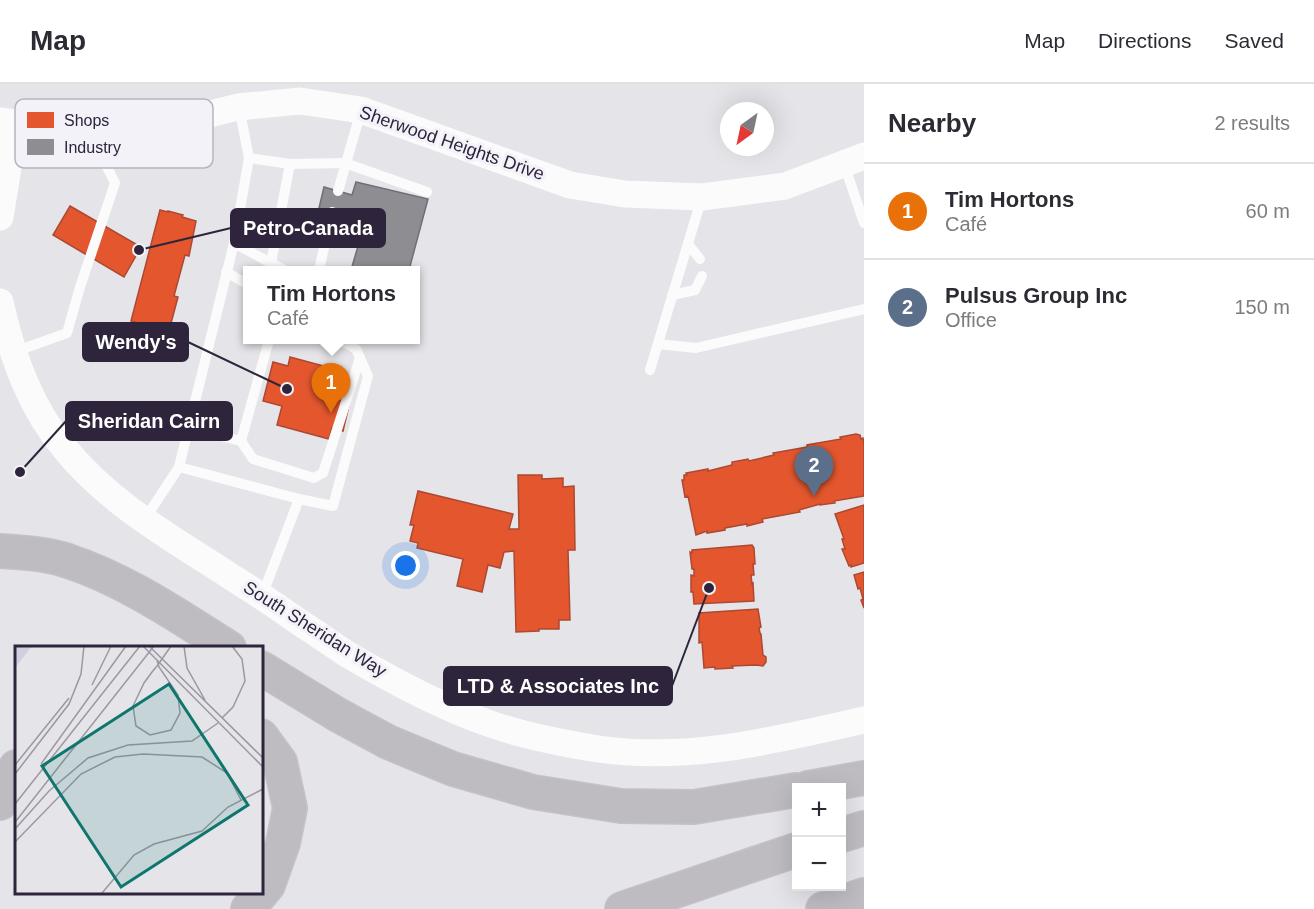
<!DOCTYPE html>
<html lang="en">
<head>
<meta charset="utf-8">
<style>
	body { margin:0; font-family:Arial,sans-serif; background:#f7f7f7; color:#2b2b33 }
	.controls { position:absolute; right:18px; bottom:18px; display:grid; overflow:hidden; border-radius:0px; box-shadow:0 6px 24px #0002 }
	.controls button { width:54px; height:54px; display:grid; place-items:center; padding:0; border:0; border-bottom:2px solid #e1e1e2; background:#fff; color:#2b2b33; font:30px sans-serif }
	.compass { position:absolute; left:720px; top:18px; width:54px; height:54px; border-radius:50%; background:#fff; box-shadow:0 6px 24px #0002; rotate:213deg }
	.you { position:absolute; left:406px; top:482px; width:21px; height:21px; margin:-15px; border:4px solid #fff; border-radius:50%; background:#1a73e8; box-shadow:0 0 0 9px #1a73e833 }
	.badge { display:grid; place-items:center; width:39px; height:39px; border-radius:50%; background:#6e6778; color:#fff; font-size:20px; font-weight:700 }
	.pin { position:absolute; translate:-50% -50px; filter:drop-shadow(0 2px 3px #0008) }
	.pin::after { content:''; position:absolute; top:32px; width:21px; height:18px; background:inherit; clip-path:polygon(0 0,100% 0,50% 100%) }
	.popup { position:absolute; left:243px; top:182px; width:177px; height:78px; box-sizing:border-box; display:grid; place-content:center; border-radius:0px; background:#fff; filter:drop-shadow(0 2px 4px #0005); font-size:20px; white-space:nowrap; color:#7c7c81 }
	.popup b { font-size:22px; color:#2b2b33 }
	.popup::after { content:''; position:absolute; left:50%; top:100%; margin-left:-12px; border:12px solid transparent; border-top-color:#fff }
	.list { margin:0; padding:0; list-style:none }
	h2 { display:flex; justify-content:space-between; align-items:center; height:78px; margin:0; padding:0 24px; font-size:26px }
	h2 small { font-size:20px; font-weight:400; color:#7c7c81 }
	.list li { display:grid; grid-template-columns:39px 1fr auto; gap:18px; align-items:center; box-sizing:border-box; height:96px; padding:0 24px; border-top:2px solid #e1e1e2 }
	.list b { display:block; font-size:22px; white-space:nowrap }
	.list p { margin:0; font-size:20px; white-space:nowrap; color:#7c7c81 }
	.list em { font-size:20px; font-style:normal; color:#7c7c81 }
	.map { position:relative; flex:none; width:864px; height:825px; overflow:hidden }
	header { display:flex; align-items:center; gap:36px; box-sizing:border-box; height:84px; padding:0 30px; background:#fff; border-bottom:2px solid #e1e1e2 }
	header strong { font-size:28px }
	nav { display:flex; gap:33px; margin-inline-start:auto; font-size:21px }
	main { display:flex }
	aside { flex:1; background:#fff }
	.map>svg:first-child { display:block }
	.shops { fill:#e4572e; stroke:#ad4832; stroke-width:1.5 }
	.industry { fill:#8d8d92; stroke:#706e78; stroke-width:1.5 }
	.lines { fill:none; stroke-linecap:round; stroke-linejoin:round }
	.motorway-casing { stroke:#c4c1c8; stroke-width:36 }
	.service { stroke:#fbfbfc; stroke-width:10 }
	.tertiary { stroke:#fbfbfc; stroke-width:27 }
	.motorway { stroke:#bebbc1; stroke-width:33 }
	.labels { text-anchor:middle; stroke-width:6; stroke-linejoin:round; paint-order:stroke }
	.street-label { font-size:18px; fill:#2e243b; stroke:#f3f2f8 }
	.inset-road { fill:none; stroke:#9c97a3; stroke-width:1.5 }
	.view { fill:#0f766e; fill-opacity:0.15; stroke:#0f766e; stroke-width:3 }
	.inset-edge { fill:none; stroke:#2e243b; stroke-width:3 }
	.key { fill:#f3f2f8; stroke:#b8b4bf; stroke-width:1.5 }
	.key-label { font-size:16px; fill:#2e243b }
	.leader { fill:none; stroke:#2e243b; stroke-width:2 }
	.callout-dot { fill:#2e243b; stroke:#f3f2f8; stroke-width:2 }
	.callout { fill:#2e243b; stroke:#2e243b; stroke-width:2 }
	.callout-label { font-size:20px; text-anchor:middle; font-weight:bold; fill:#fff }
</style>
</head>
<body>
<header>
<strong>Map</strong>
<nav><a>Map</a><a>Directions</a><a>Saved</a></nav>
</header>
<main>
<div class="map">
<svg width="864" height="825" viewBox="0 0 864 825">
	<rect width="100%" height="100%" fill="#e5e4e9"/>
	<g class="shops">
		<path d="M70,122L141,163L124,193L53,151Z"/>
		<path d="M160,126L168,128V127L183,131L182,133L196,137L189,172L185,171L174,212L178,213L170,243L159,240L158,244L131,237Z"/>
		<path d="M290,273L346,288L339,314L350,317L343,347L332,344L329,355L277,341L282,322L263,317L273,278L288,282Z"/>
		<path d="M856,350L860,351L861,355L863,354L864,360V412L834,417L835,419L820,421V420L799,426L800,428L762,435L763,438L747,442V440L725,444V446L707,449V447L696,451L688,412L685,413L682,396H684V391H687L686,389L708,385V387L732,381V378L748,375L749,377L774,371L773,369L807,363V361L841,355L840,353Z"/>
		<path d="M518,391H542V395L563,394V403L574,402L575,466H568L570,536H559V545H539V547L516,548L514,467L504,468L500,484L488,481L482,508L457,502L463,475L417,464L418,459L410,457L414,441H410L418,407L513,430L509,445H519Z"/>
		<path d="M864,421V479L851,483V481L849,482L842,465H845L842,455H844L835,430Z"/>
		<path d="M752,461L754,464L755,480H753L754,491H751L752,500L753,499L754,517L694,520L693,508H691V491L694,492V485H692L690,468L692,469V466Z"/>
		<path d="M864,488V524L861,516L863,515L860,504L858,505L854,491Z"/>
		<path d="M758,525L761,543L759,544L760,549L761,550L763,571L766,573V578L763,582L756,581L732,582L733,584L715,585V583L704,584L702,558L699,559V529Z"/>
	</g>
	<path class="industry" d="M356,98L428,115L409,186H351L361,152L340,146L344,132L319,124L324,103L352,111Z"/>
	<g class="lines">
		<defs>
			<g id="motorway">
				<path d="M0,467C20,468 49,470 68,477C126,496 178,532 229,564"/>
				<path d="M261,584L338,631L388,658L453,685L533,708L621,722L694,723L796,706"/>
				<path d="M808,704L864,694"/>
				<path d="M0,719L11,692L16,683"/>
				<path d="M842,751L864,744"/>
				<path d="M248,825L268,801L283,759L290,724L280,678L261,652"/>
				<path d="M622,825L796,766"/>
				<path d="M823,825L864,811"/>
			</g>
		</defs>
		<use href="#motorway" class="motorway-casing"/>
		<g class="service">
			<path d="M249,74L290,80"/>
			<path d="M844,80L864,139"/>
			<path d="M338,107L361,27"/>
			<path d="M234,159L271,179L290,80L345,79L427,108"/>
			<path d="M688,160L700,175"/>
			<path d="M271,179L284,186"/>
			<path d="M319,186L332,128"/>
			<path d="M226,188L247,200"/>
			<path d="M672,211L695,206L702,192"/>
			<path d="M658,260L696,264L864,225"/>
			<path d="M14,268L67,249L80,203L115,99L102,73L101,50"/>
			<path d="M650,286L702,113"/>
			<path d="M188,344L241,357L269,256"/>
			<path d="M241,357L253,375L314,394L323,389L360,274"/>
			<path d="M179,383L234,159L249,74L239,23"/>
			<path d="M299,415L333,422L368,292L356,265L340,256"/>
			<path d="M145,435L179,383L299,415L262,512"/>
		</g>
		<g class="tertiary">
			<path d="M0,37L101,49L145,46L238,23L300,17L361,26L570,101L625,110L702,113L785,102L864,72"/>
			<path d="M0,133L15,40"/>
			<path d="M0,218C12,272 30,324 66,366C111,421 175,456 233,494C259,510 283,527 308,544C321,552 334,562 347,570C391,596 437,621 485,638C519,651 561,659 598,665C687,678 777,656 864,636"/>
		</g>
		<use href="#motorway" class="motorway"/>
	</g>
	<g class="labels">
		<g class="street-label">
			<text transform="translate(452 59) rotate(19)" y="6">Sherwood Heights Drive</text>
			<text transform="translate(315 545) rotate(32)" y="6">South Sheridan Way</text>
		</g>
	</g>
	<g transform="translate(15 562)">
		<rect width="248" height="248" fill="#e5e4e9"/>
		<path d="M0,0H17L0,22Z" fill="#cfcfe1"/>
		<path class="inset-road" d="M128,0L248,121M169,0L172,22L190,54M135,1L248,112M142,14L144,21L163,49L165,67L156,84L135,89L121,80L118,60L129,37L137,26L142,20L154,3L156,0M77,39L96,0M207,72L218,61L230,35L227,13L217,0M26,118L111,0M0,119L54,52M0,128L54,58L66,28L69,0M0,158L125,0M1,175L139,0M0,183L34,145L73,112L113,99L177,95L203,77M0,196L66,128L100,111L128,108L187,111L212,127L226,154M87,247L119,209L139,198L187,185L213,161L248,143"/>
		<path class="view" d="M154,38L233,159L106,241L27,120Z"/>
		<rect width="248" height="248" class="inset-edge"/>
	</g>
	<rect x="15" y="15" width="198" height="69" rx="9" class="key"/>
	<rect x="27" y="28" width="27" height="16" fill="#e4572e"/>
	<rect x="27" y="55" width="27" height="16" fill="#8d8d92"/>
	<g class="key-label">
		<text x="64" y="42">Shops</text>
		<text x="64" y="69">Industry</text>
	</g>
	<path class="leader" d="M139 166L231 144M287 305L188 258M20 388L66 337M709 504L672 602"/>
	<g class="callout-dot">
		<circle cx="139" cy="166" r="6"/>
		<circle cx="287" cy="305" r="6"/>
		<circle cx="20" cy="388" r="6"/>
		<circle cx="709" cy="504" r="6"/>
	</g>
	<g class="callout">
		<rect x="231" y="125" width="154" height="38" rx="6"/>
		<rect x="83" y="239" width="105" height="38" rx="6"/>
		<rect x="66" y="318" width="166" height="38" rx="6"/>
		<rect x="444" y="583" width="228" height="38" rx="6"/>
	</g>
	<g class="callout-label">
		<text x="308" y="151">Petro-Canada</text>
		<text x="136" y="265">Wendy's</text>
		<text x="149" y="344">Sheridan Cairn</text>
		<text x="558" y="609">LTD &amp; Associates Inc</text>
	</g>
</svg>
<div class="controls">
<button>+</button>
<button>−</button>
</div>
<svg class="compass" viewBox="-18 -18 36 36"><path d="M0-13l5 13h-10z" fill="#e53935"/><path d="M0 13l5-13h-10z" fill="#7c7c81"/></svg>
<div class="you"></div>
<div class="pin badge" style="left:331px;top:329px;background:#e8710a">1</div>
<div class="popup"><b>Tim Hortons</b>Café</div>
<div class="pin badge" style="left:814px;top:412px;background:#5c6f8a">2</div>
</div>
<aside>
<h2>Nearby<small>2 results</small></h2>
<ul class="list">
<li><span class="badge" style="background:#e8710a">1</span><div><b>Tim Hortons</b><p>Café</p></div><em>60 m</em></li>
<li><span class="badge" style="background:#5c6f8a">2</span><div><b>Pulsus Group Inc</b><p>Office</p></div><em>150 m</em></li>
</ul>
</aside>
</main>
</body>
</html>
